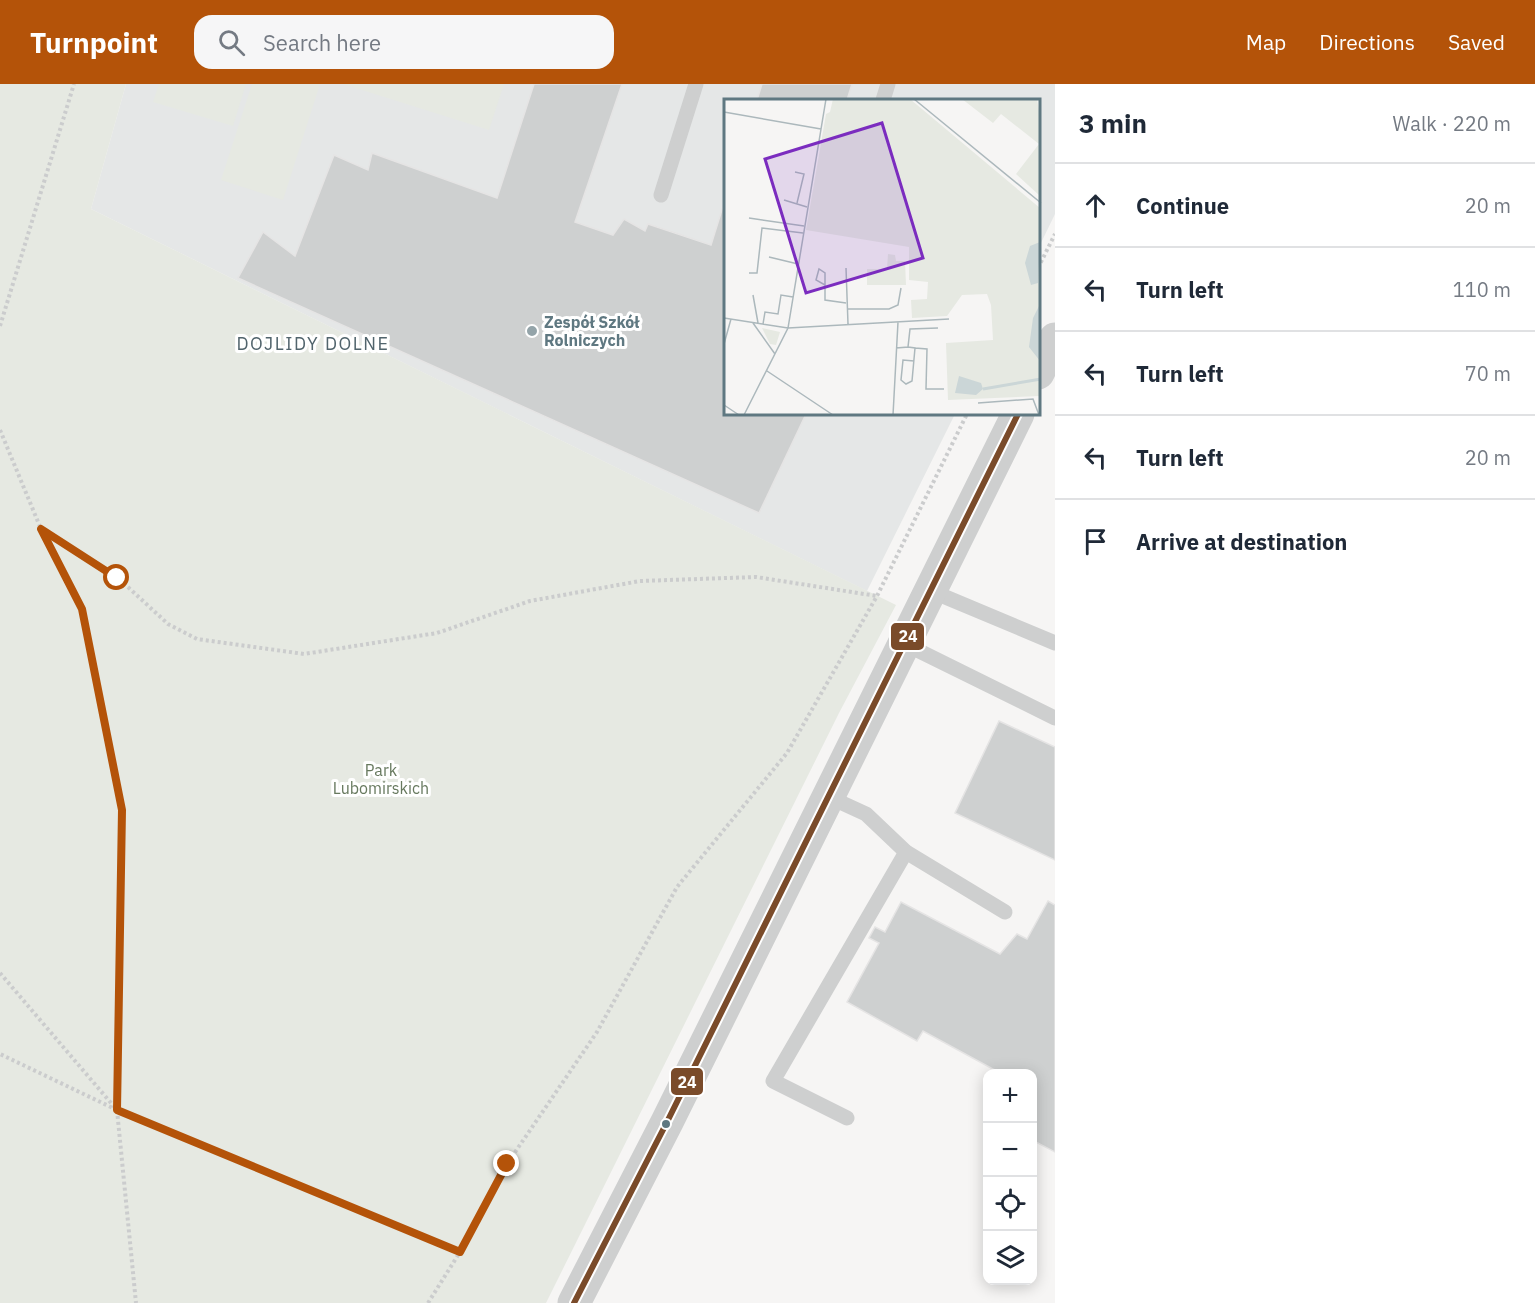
<!DOCTYPE html>
<html lang="en">
<head>
<meta charset="utf-8">
<style>
	body { margin:0; font-family:"IBM Plex Sans",sans-serif; background:#f6f6f7; color:#1f2937 }
	.controls { position:absolute; right:18px; bottom:18px; display:grid; overflow:hidden; border-radius:12px; box-shadow:0 3px 15px #0003 }
	.controls button { width:54px; height:54px; display:grid; place-items:center; padding:0; border:0; border-bottom:2px solid #e0e1e3; background:#fff; color:#1f2937; font:30px sans-serif }
	.stop { position:absolute; width:18px; height:18px; margin:-14px; border:4px solid #b45309; border-radius:50%; background:#fff }
	.stop.end { background:#b45309; border-color:#fff; box-shadow:0 2px 6px #0008 }
	.list { margin:0; padding:0; list-style:none }
	h2 { display:flex; justify-content:space-between; align-items:center; height:78px; margin:0; padding:0 24px; font-size:26px }
	h2 small { font-size:20px; font-weight:400; color:#747a83 }
	.list li { display:grid; grid-template-columns:39px 1fr auto; gap:18px; align-items:center; box-sizing:border-box; height:84px; padding:0 24px; border-top:2px solid #e0e1e3 }
	.list b { display:block; font-size:22px; white-space:nowrap }
	.list em { font-size:20px; font-style:normal; color:#747a83 }
	.icon { flex:none; width:33px; height:33px; fill:none; stroke:currentColor; stroke-width:2; stroke-linecap:round; stroke-linejoin:round }
	.map { position:relative; flex:none; width:1055px; height:1219px; overflow:hidden }
	header { display:flex; align-items:center; gap:36px; box-sizing:border-box; height:84px; padding:0 30px; background:#b45309; color:#fff }
	header strong { font-size:28px }
	nav { display:flex; gap:33px; margin-inline-start:auto; font-size:21px }
	.search { width:420px; height:54px; background:#f6f6f7; display:flex; align-items:center; gap:15px; box-sizing:border-box; padding:0 21px; border-radius:18px; color:#747a83; font-size:22px }
	main { display:flex }
	aside { flex:1; background:#fff }
	.map>svg:first-child { display:block }
	.built { fill:#e5e7e7 }
	.green { fill:#e6e9e2 }
	.building { fill:#ced0d0; stroke:#e5e4e4; stroke-width:1.5 }
	.lines { fill:none; stroke-linecap:round; stroke-linejoin:round }
	.path { stroke:#cbcccd; stroke-width:4; stroke-dasharray:3 3; stroke-linecap:butt }
	.service { stroke:#cecfcf; stroke-width:15 }
	.tertiary { stroke:#cecfcf; stroke-width:33 }
	.bus-1-casing { stroke:#fff; stroke-width:10 }
	.bus-1 { stroke:#7a4b2a; stroke-width:6 }
	.route { stroke:#b45309; stroke-width:8 }
	.poi-dot { fill:#94a4a9; stroke:#fff; stroke-width:2 }
	.bus-dot { fill:#5f7881; stroke:#fff; stroke-width:2 }
	.labels { text-anchor:middle; stroke-width:6; stroke-linejoin:round; paint-order:stroke }
	.poi-label { font-size:16px; font-weight:bold; fill:#5f7881; stroke:#fff; text-anchor:start }
	.park-label { font-size:16px; fill:#67795e; stroke:#fff }
	.neighbourhood-label { font-size:18px; letter-spacing:1.5px; fill:#51646c; stroke:#fff }
	.inset-river { fill:none; stroke:#cbd6d7; stroke-width:3 }
	.inset-road { fill:none; stroke:#acb8bc; stroke-width:1.5 }
	.view { fill:#7b2cbf; fill-opacity:0.15; stroke:#7b2cbf; stroke-width:3 }
	.inset-edge { fill:none; stroke:#5f7881; stroke-width:3 }
	.line-badge { stroke:#fff; stroke-width:2 }
	.badge-label { font-size:16px; text-anchor:middle; font-weight:bold; fill:#fff }
</style>
</head>
<body>
<header>
<strong>Turnpoint</strong>
<div class="search"><svg class="icon" aria-label="search" viewBox="0 0 24 24"><circle cx="10" cy="10" r="6"/><path d="M15 15l6 6"/></svg>Search here</div>
<nav><a>Map</a><a>Directions</a><a>Saved</a></nav>
</header>
<main>
<div class="map">
<svg width="1055" height="1219" viewBox="0 0 1055 1219">
	<rect width="100%" height="100%" fill="#f6f5f4"/>
	<path class="built" d="M126,0H1055V130L1039,163L1038,16H725V330H955L867,507L91,125Z"/>
	<g class="green">
		<path d="M0,0H126L91,125L896,521L839,629L546,1219H0Z"/>
		<path d="M159,0H246L233,42L153,18Z"/>
		<path d="M252,0H320L283,116L221,96Z"/>
		<path d="M343,0H504L489,46Z"/>
	</g>
	<g class="building">
		<path d="M534,0H622L575,138L613,151L624,135L645,147L648,140L711,161L725,116V330H806L759,429L238,194L263,148L295,172L334,71L368,86L372,69L497,114Z"/>
		<path d="M762,0H852L847,16H757Z"/>
		<path d="M999,637L1055,663V776L955,729Z"/>
		<path d="M1048,817L1055,821V1068L1032,1056V990H1002L923,947L917,957L847,918L879,859L869,854L875,843L885,848L901,818L1000,870L1017,850L1027,855Z"/>
	</g>
	<g class="lines">
		<g class="path">
			<path d="M1038,184L1055,150"/>
			<path d="M0,242L74,0"/>
			<path d="M0,346L41,445L82,525L122,726L117,1026L136,1219"/>
			<path d="M43,447L117,493L168,540L197,555L304,570L437,549L530,517L640,497L756,493L877,512"/>
			<path d="M0,889L117,1026L0,970"/>
			<path d="M117,1026L460,1168"/>
			<path d="M428,1219L460,1168L507,1080L597,948L677,803L787,669L877,512L967,330"/>
		</g>
		<g class="service">
			<path d="M883,16L888,0"/>
			<path d="M661,111L696,0"/>
			<path d="M931,507L1055,559"/>
			<path d="M905,560L1055,634"/>
			<path d="M829,713L866,730L906,768L1005,828"/>
			<path d="M847,1034L773,997L906,768"/>
		</g>
		<g class="tertiary">
			<path d="M1038,289L1055,255"/>
			<path d="M574,1219L667,1038L1018,330"/>
		</g>
		<defs>
			<path id="bus-1" d="M574,1219L667,1038L1018,330"/>
		</defs>
		<use href="#bus-1" class="bus-1-casing"/>
		<use href="#bus-1" class="bus-1"/>
	</g>
	<g class="lines">
		<path class="route" d="M117,494L41,445L82,525L122,726L117,1026L460,1168L507,1080"/>
	</g>
	<circle class="poi-dot" cx="532" cy="247" r="6"/>
	<circle class="bus-dot" cx="666" cy="1040" r="5"/>
	<g class="labels">
		<g class="poi-label">
			<text x="544" y="244">Zespół Szkół<tspan x="544" dy="18">Rolniczych</tspan></text>
		</g>
		<g class="park-label">
			<text x="381" y="692">Park<tspan x="381" dy="18">Lubomirskich</tspan></text>
		</g>
		<g class="neighbourhood-label">
			<text x="313" y="266">DOJLIDY DOLNE</text>
		</g>
	</g>
	<g transform="translate(724 15)">
		<rect width="316" height="316" fill="#f6f5f4"/>
		<path d="M109,0H186L316,109V297L224,301L222,244L269,241L267,206L263,195L238,196L223,217L188,219L187,201L203,200L204,183L185,181V148L82,131L102,15L106,13ZM238,0H313L317,24L316,97L292,75L315,45L277,15L269,24ZM164,155L171,156L172,162H181L182,186H143V170H163ZM38,229L56,233L52,246L46,245Z" fill="#e6e9e2"/>
		<path d="M316,143L314,184L307,186L301,164L306,147ZM316,205V262L305,248L309,219ZM235,277L257,284L259,290L252,296L231,294Z" fill="#cbd6d7"/>
		<path class="inset-river" d="M259,290L317,280"/>
		<path class="inset-road" d="M190,0L317,104M0,13L97,30M71,73L80,75L73,104M60,101L83,108M25,119L80,127M45,158L74,165M122,169L124,225M25,174H33L38,129L79,134M101,186L92,181L95,170L101,174V201L122,204M29,196L34,224M124,210H165L174,206L177,189M0,219L64,229L225,220M29,224L51,255M39,225L41,213L54,215L57,196L69,198M0,245L7,220M184,248L191,249L188,282L182,285L177,281L179,261L190,262M172,249L184,248L186,230L214,229M191,249L203,250L202,290H220M43,272L109,316M254,304L309,300L315,316M0,306L15,316M20,316L64,229L102,0M169,316L174,223"/>
		<path class="view" d="M158,24L199,159L82,194L41,60Z"/>
		<rect width="316" height="316" class="inset-edge"/>
	</g>
	<g class="line-badge">
		<rect x="890" y="538" width="35" height="29" rx="6" fill="#7a4b2a"/>
		<rect x="670" y="983" width="34" height="29" rx="6" fill="#7a4b2a"/>
	</g>
	<g class="badge-label">
		<text x="908" y="558">24</text>
		<text x="687" y="1004">24</text>
	</g>
</svg>
<div class="controls">
<button>+</button>
<button>−</button>
<button><svg class="icon" aria-label="locate" viewBox="0 0 24 24"><circle cx="12" cy="12" r="6"/><path d="M12 2v4M12 18v4M2 12h4M18 12h4"/></svg></button>
<button><svg class="icon" aria-label="layers" viewBox="0 0 24 24"><path d="M12 4l9 5-9 5-9-5zM3 14l9 5 9-5"/></svg></button>
</div>
<div class="stop" style="left:117px;top:494px"></div>
<div class="stop end" style="left:507px;top:1080px"></div>
</div>
<aside>
<h2>3 min<small>Walk · 220 m</small></h2>
<ul class="list">
<li><svg class="icon" aria-label="ahead" viewBox="0 0 24 24"><path d="M12 20V5M6 11l6-6 6 6"/></svg><div><b>Continue</b></div><em>20 m</em></li>
<li><svg class="icon" aria-label="left" viewBox="0 0 24 24"><path d="M17 20v-9H6M10 6l-5 5 5 5"/></svg><div><b>Turn left</b></div><em>110 m</em></li>
<li><svg class="icon" aria-label="left" viewBox="0 0 24 24"><path d="M17 20v-9H6M10 6l-5 5 5 5"/></svg><div><b>Turn left</b></div><em>70 m</em></li>
<li><svg class="icon" aria-label="left" viewBox="0 0 24 24"><path d="M17 20v-9H6M10 6l-5 5 5 5"/></svg><div><b>Turn left</b></div><em>20 m</em></li>
<li><svg class="icon" aria-label="arrive" viewBox="0 0 24 24"><path d="M6 21V4h12l-3 4 3 4H6"/></svg><div><b>Arrive at destination</b></div></li>
</ul>
</aside>
</main>
</body>
</html>
